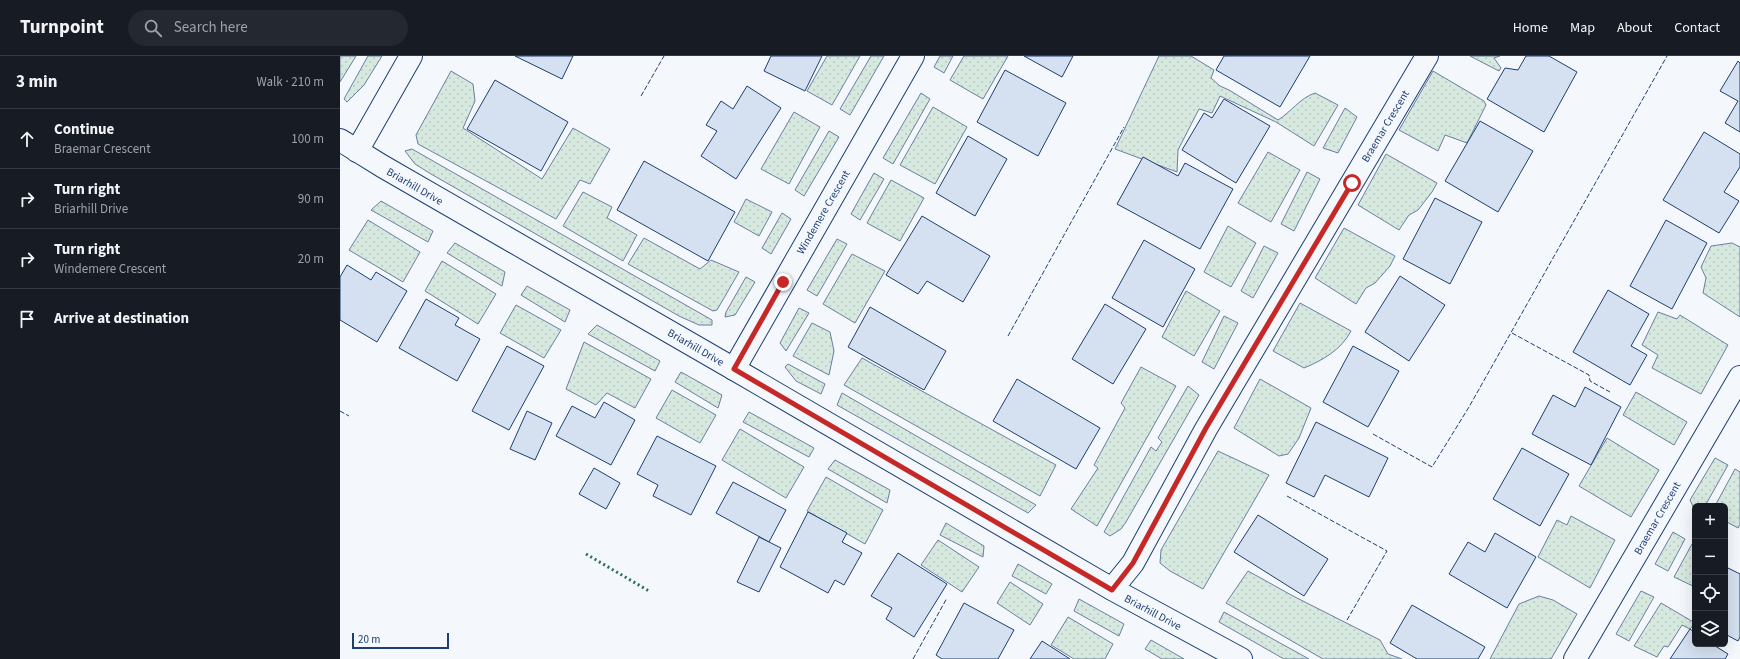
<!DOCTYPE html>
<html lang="en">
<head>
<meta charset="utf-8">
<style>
	body { margin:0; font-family:"Source Sans 3",sans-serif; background:#242831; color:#f1f3f6 }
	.controls { position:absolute; right:12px; bottom:12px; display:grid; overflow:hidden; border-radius:6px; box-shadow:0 4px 16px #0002 }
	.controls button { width:36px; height:36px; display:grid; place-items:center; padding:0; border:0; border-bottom:1px solid #363941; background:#171b24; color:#f1f3f6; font:20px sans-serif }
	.scale { position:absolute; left:12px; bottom:10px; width:97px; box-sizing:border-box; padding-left:4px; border:2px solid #1d3f73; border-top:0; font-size:11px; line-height:14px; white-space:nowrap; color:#1d3f73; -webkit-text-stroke:3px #f4f7fb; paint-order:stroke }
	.stop { position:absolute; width:12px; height:12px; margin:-9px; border:3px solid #c62828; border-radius:50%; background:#fff }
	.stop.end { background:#c62828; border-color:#fff; box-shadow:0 1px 4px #0008 }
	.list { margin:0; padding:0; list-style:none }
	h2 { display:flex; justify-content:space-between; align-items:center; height:52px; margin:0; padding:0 16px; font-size:17px }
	h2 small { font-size:13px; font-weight:400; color:#9ea1a6 }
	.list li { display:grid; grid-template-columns:26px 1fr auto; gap:12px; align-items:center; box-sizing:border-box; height:60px; padding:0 16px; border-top:1px solid #363941 }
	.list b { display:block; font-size:15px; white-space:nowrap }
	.list p { margin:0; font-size:13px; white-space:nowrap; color:#9ea1a6 }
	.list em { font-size:13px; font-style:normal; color:#9ea1a6 }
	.icon { flex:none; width:22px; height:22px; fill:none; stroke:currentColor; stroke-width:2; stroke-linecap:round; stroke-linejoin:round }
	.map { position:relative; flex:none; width:1400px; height:603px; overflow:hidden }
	header { display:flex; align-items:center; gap:24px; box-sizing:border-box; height:56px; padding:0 20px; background:#171b24; border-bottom:1px solid #363941 }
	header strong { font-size:19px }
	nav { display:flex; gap:22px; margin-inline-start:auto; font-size:14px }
	.search { width:280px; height:36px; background:#242831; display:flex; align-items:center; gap:10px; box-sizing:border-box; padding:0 14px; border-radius:22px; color:#9ea1a6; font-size:15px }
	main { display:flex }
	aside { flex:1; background:#171b24 }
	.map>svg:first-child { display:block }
	.grass { fill:url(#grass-dots); stroke:#687fa3 }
	.building { fill:#d5e0f0; stroke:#1d3f73 }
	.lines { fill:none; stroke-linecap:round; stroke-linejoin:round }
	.minor-casing { stroke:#1d3f73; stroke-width:24 }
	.minor { stroke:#f4f7fb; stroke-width:22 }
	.hedge { stroke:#2c6c60; stroke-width:3; stroke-dasharray:2 3; stroke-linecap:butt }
	.fence { stroke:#1d3f73; stroke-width:1; stroke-dasharray:5 2; stroke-linecap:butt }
	.route { stroke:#c62828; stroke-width:5 }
	.labels { text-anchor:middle; stroke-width:3; stroke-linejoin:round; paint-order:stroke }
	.street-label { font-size:11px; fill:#1d3f73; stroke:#f4f7fb }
</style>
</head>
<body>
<header>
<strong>Turnpoint</strong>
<div class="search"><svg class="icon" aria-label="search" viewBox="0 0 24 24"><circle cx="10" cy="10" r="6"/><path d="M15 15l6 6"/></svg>Search here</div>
<nav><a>Home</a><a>Map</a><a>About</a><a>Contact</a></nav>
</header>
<main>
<aside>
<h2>3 min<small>Walk · 210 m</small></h2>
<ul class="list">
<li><svg class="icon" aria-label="ahead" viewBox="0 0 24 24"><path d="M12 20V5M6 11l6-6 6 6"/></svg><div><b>Continue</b><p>Braemar Crescent</p></div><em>100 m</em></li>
<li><svg class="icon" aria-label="right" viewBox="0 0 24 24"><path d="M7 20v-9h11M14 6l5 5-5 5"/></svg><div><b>Turn right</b><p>Briarhill Drive</p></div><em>90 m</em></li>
<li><svg class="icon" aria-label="right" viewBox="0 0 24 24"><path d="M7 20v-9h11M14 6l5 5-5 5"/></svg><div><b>Turn right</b><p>Windemere Crescent</p></div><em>20 m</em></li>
<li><svg class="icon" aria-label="arrive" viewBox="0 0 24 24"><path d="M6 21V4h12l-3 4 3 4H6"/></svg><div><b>Arrive at destination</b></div></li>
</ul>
</aside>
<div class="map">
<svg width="1400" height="603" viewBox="0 0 1400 603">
	<defs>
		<pattern id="grass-dots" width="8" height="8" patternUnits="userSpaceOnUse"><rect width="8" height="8" fill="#d7e8df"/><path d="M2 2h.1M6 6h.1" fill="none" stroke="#b8c8c3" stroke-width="1.8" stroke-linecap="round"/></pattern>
	</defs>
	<rect width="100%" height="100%" fill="#f4f7fb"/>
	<g class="grass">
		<path d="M0,0H16L0,26Z"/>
		<path d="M28,0H42L24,29L7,46L4,43Z"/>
		<path d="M487,0H520L492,49L467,35Z"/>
		<path d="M531,0H544L510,59L500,53Z"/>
		<path d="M600,0H613L604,17L594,11Z"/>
		<path d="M624,0H668L643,43L610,24Z"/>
		<path d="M819,0H851L874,14L871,22L880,30L889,34L938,64C951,56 960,42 975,37L998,49L974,90L936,66L880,40L872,57L859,53L838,94L837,116L775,93Z"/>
		<path d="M1130,0H1160L1154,2L1161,12L1159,15Z"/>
		<path d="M111,15L133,28L135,45L123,72L202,123L233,72L270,93L250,128L240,124L216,163L78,88L76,79Z"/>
		<path d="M1093,15L1144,45L1146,49L1127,87L1105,79L1098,95L1059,74Z"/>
		<path d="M581,37L590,43L553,108L543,102Z"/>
		<path d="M593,51L627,71L595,128L560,109Z"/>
		<path d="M1005,52L1017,61L998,97L983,92Z"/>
		<path d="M454,56L480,71L449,128L421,113Z"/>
		<path d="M489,75L499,81L464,140L455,134Z"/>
		<path d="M72,93L372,264V269H359L339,260L91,118L75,108L65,95Z"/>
		<path d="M928,96L960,114L931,166L898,147Z"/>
		<path d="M1046,98L1097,127L1092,136L1078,154L1069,159L1059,174L1018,149Z"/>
		<path d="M967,116L980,123L954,175L941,168Z"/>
		<path d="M534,117L544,123L520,164L511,158Z"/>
		<path d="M551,124L584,142L560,185L527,167Z"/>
		<path d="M243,136L272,151L267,162L297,179L283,205L223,170Z"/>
		<path d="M406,143L432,156L419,180L394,166Z"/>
		<path d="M41,145L93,175L88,186L31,154Z"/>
		<path d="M442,157L451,163L431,198L422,192Z"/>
		<path d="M28,164L80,196L63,226L9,194Z"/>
		<path d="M888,170L916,187L891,231L864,216Z"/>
		<path d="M1004,172L1055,200L1050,210L1035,227L1026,232L1016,248L975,222Z"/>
		<path d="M304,182L360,213L371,204L399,216L377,254L373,255L288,208Z"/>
		<path d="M497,183L507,188L477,240L467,234Z"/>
		<path d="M115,187L165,216L162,230L107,197Z"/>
		<path d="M1392,187L1400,191V261L1363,237L1366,222L1361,211L1371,190Z"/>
		<path d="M924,190L938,197L913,242L901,235Z"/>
		<path d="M512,198L545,215L515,267L483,248Z"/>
		<path d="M102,205L156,238L138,268L85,235Z"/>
		<path d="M406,221L415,226L395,259L385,261L386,256Z"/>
		<path d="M187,230L230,254L225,266L181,239Z"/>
		<path d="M846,235L880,255L854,300L822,281Z"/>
		<path d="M960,247L1011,275C1001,294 983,304 964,312L933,295Z"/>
		<path d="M176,249L221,274L204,302L160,277Z"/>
		<path d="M459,252L469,257L446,295L440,287Z"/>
		<path d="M1318,256L1337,263L1340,259L1388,289L1361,338L1312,312L1318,299L1302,289Z"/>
		<path d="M884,260L898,267L874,313L862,306Z"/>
		<path d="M472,267L490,276L494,295L489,319L453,300Z"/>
		<path d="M257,269L320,305L315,315L248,278Z"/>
		<path d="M244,286L311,323L295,352L267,337L256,349L226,333Z"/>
		<path d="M522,302L716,409L700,440L504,329Z"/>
		<path d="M448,308L485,328L481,338L456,325L445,311Z"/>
		<path d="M801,311L836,330L757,470L731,453L758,412L754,409L785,352L781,347Z"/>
		<path d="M341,316L382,339L378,352L335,326Z"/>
		<path d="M920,323L971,352L959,382L948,398L939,400L894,372Z"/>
		<path d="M848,330L859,339L786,466L781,473L770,480L764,476L811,391L816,395L822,386L818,382Z"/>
		<path d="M332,334L376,359L360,387L316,362Z"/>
		<path d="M1296,336L1347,366L1334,389L1283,359Z"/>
		<path d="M502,337L696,449L688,457L497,349Z"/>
		<path d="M409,356L474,392L469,401L403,366Z"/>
		<path d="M400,373L464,411L446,442L382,404Z"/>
		<path d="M1267,382L1319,414L1291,461L1239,430Z"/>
		<path d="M878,395L929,419L863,533L830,515L820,507L821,494Z"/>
		<path d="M1375,402L1388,409L1365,450H1355V455L1350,444Z"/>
		<path d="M495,404L550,434L547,447L488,413Z"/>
		<path d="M1395,413L1400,416V469L1398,472L1385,465V450H1375Z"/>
		<path d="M486,421L543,454L525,488L467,455Z"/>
		<path d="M1231,460L1275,484L1250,532L1198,501L1217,464L1227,469Z"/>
		<path d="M606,467L644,490L643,501L600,479Z"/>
		<path d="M1333,476L1345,483L1328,515L1315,508Z"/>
		<path d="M598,484L639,511L622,536L581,509Z"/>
		<path d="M1352,488L1355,490V531L1334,521Z"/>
		<path d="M678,508L712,528L706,538L672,520Z"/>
		<path d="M908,515L953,540L1040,584L1048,598L1062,603H983L886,547Z"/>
		<path d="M670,526L703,548L690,569L657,547Z"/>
		<path d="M1301,535L1314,541L1289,585L1276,578Z"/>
		<path d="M1199,540L1213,544L1237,558L1211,603H1150L1179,548Z"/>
		<path d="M739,543L784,568L779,580L734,555Z"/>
		<path d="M1321,547L1355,567L1350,573L1342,569L1328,591L1324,590L1317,601L1294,590Z"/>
		<path d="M884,556L969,603H944L879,566Z"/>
		<path d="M728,561L773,588L765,603H734L711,589Z"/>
		<path d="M811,584L844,603H822L805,593Z"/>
	</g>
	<g class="building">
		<path d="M175,0H233L222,23Z"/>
		<path d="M431,0H482L465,35L424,15Z"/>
		<path d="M684,0H733L722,21Z"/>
		<path d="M884,0H970L940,51L876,14Z"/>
		<path d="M1186,0H1209L1237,16L1204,76L1147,43L1165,12L1178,14Z"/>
		<path d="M1398,5L1400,7V76L1385,67L1398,45L1380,35Z"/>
		<path d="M665,14L726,47L698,100L637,66Z"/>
		<path d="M155,24L228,66L201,115L127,73Z"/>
		<path d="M407,30L441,52L396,123L361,100L377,75L366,69L381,45L393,53Z"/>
		<path d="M884,43L930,70L896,127L842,94L864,57L872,62Z"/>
		<path d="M1140,65L1193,95L1158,156L1105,125Z"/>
		<path d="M1364,76L1400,98V111L1384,136L1399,145L1379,177L1323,144Z"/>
		<path d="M628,80L667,103L635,160L596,137Z"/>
		<path d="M803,101L838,120L845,107L893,133L860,193L777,148Z"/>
		<path d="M304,105L395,156L368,205L277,154Z"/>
		<path d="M1095,142L1142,166L1110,228L1063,203Z"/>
		<path d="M582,160L650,200L623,246L587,225L578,238L546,219Z"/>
		<path d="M1326,164L1367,187L1332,253L1290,230Z"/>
		<path d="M804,184L855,213L823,271L772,242Z"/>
		<path d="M7,209L31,224L36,216L67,235L37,286L0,264V221Z"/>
		<path d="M1060,220L1105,249L1069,305L1025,276Z"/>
		<path d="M1268,234L1309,258L1291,290L1307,299L1290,329L1233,296Z"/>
		<path d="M86,243L119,262L115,269L140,283L117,325L59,292Z"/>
		<path d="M765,248L806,273L773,328L732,303Z"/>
		<path d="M530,251L606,295L584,334L508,291Z"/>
		<path d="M167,290L204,310L169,374L132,355Z"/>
		<path d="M1013,290L1059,315L1028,371L983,346Z"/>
		<path d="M677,323L760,372L736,413L653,365Z"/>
		<path d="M1245,331L1281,351L1251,409L1192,378L1213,339L1235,351Z"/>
		<path d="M264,346L295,364L271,409L216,380L232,350L255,362Z"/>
		<path d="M187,355L212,367L195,404L170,393Z"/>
		<path d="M976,366L1048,402L1029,441L985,419L974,441L946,427Z"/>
		<path d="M317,380L376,410L351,459L313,440L318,429L297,418Z"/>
		<path d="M1182,392L1229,418L1200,470L1153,443Z"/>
		<path d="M254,412L280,427L266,453L239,438Z"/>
		<path d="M393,426L446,454L429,486L376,457Z"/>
		<path d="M468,456L507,477L502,486L522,497L504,529L495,524L488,537L440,511Z"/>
		<path d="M918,459L988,503L964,540L894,496Z"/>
		<path d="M1155,477L1196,501L1167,552L1109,518L1128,486L1145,496Z"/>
		<path d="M419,481L441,492L419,536L397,526Z"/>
		<path d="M558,497L607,528L574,581L546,563L552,552L531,540Z"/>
		<path d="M1388,512L1400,518V581L1398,585L1385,578V518Z"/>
		<path d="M624,547L674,574L658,603H602L596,599Z"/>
		<path d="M1072,549L1145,591L1138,603H1077L1050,587Z"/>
		<path d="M1350,573L1355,577V588H1372L1388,598L1385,603H1330Z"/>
		<path d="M702,585L730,603H690Z"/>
	</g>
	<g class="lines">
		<defs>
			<g id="minor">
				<path d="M0,84L42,110L394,313L772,533L901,603"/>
				<path d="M17,95L71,0"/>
				<path d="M394,313L573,0"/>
				<path d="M772,533L793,507L866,373L1087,0"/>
				<path d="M1235,603L1400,321"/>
			</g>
		</defs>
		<use href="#minor" class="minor-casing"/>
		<use href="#minor" class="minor"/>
		<path class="hedge" d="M246,498L309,535"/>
		<g class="fence">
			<path d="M301,40L324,0"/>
			<path d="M1172,277L1249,319L1250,325L1270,336"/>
			<path d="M668,280L784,71"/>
			<path d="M0,355L9,360"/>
			<path d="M1033,378L1092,411L1129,351L1327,0"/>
			<path d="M947,440L1047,495L1007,564"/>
			<path d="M573,603L607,542"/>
		</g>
	</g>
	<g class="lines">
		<path class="route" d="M443,226L394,313L772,534L793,507L866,372L1012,127"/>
	</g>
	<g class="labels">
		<g class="street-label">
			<text transform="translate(1045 70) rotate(-59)" y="4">Braemar Crescent</text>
			<text transform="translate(75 130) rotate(30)" y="4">Briarhill Drive</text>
			<text transform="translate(483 156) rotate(-60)" y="4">Windemere Crescent</text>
			<text transform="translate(356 291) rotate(30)" y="4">Briarhill Drive</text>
			<text transform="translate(1317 462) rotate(-60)" y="4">Braemar Crescent</text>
			<text transform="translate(813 556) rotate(28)" y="4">Briarhill Drive</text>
		</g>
	</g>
</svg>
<div class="controls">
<button>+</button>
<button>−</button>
<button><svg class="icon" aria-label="locate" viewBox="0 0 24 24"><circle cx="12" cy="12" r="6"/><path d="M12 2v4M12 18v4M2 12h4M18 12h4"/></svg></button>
<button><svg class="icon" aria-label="layers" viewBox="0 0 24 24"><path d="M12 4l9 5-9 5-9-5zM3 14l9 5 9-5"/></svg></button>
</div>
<div class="scale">20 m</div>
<div class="stop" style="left:1012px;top:127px"></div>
<div class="stop end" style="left:443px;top:226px"></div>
</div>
</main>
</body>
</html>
